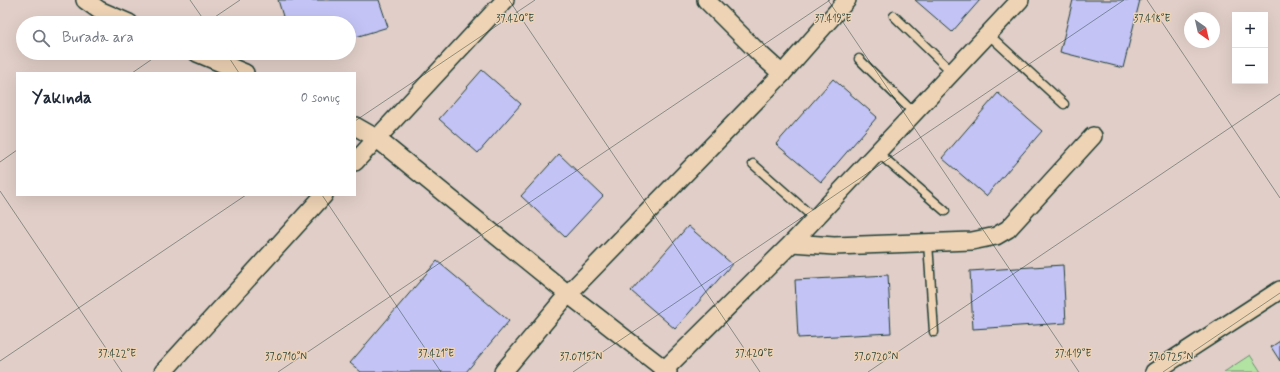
<!DOCTYPE html>
<html lang="tr">
<head>
<meta charset="utf-8">
<style>
	body { margin:0; font-family:Mynerve,sans-serif; background:#f2f2f3; color:#1f2937 }
	.controls { position:absolute; right:12px; top:12px; display:grid; overflow:hidden; border-radius:0px; box-shadow:0 4px 16px #0002 }
	.controls button { width:36px; height:36px; display:grid; place-items:center; padding:0; border:0; border-bottom:1px solid #e0e1e3; background:#fff; color:#1f2937; font:20px sans-serif }
	.compass { position:absolute; left:1184px; top:12px; width:36px; height:36px; border-radius:50%; background:#fff; box-shadow:0 4px 16px #0002; rotate:146deg }
	.list { margin:0; padding:0; list-style:none }
	h2 { display:flex; justify-content:space-between; align-items:center; height:52px; margin:0; padding:0 16px; font-size:17px }
	h2 small { font-size:13px; font-weight:400; color:#747a83 }
	.icon { flex:none; width:22px; height:22px; fill:none; stroke:currentColor; stroke-width:2; stroke-linecap:round; stroke-linejoin:round }
	.map { position:relative; flex:none; width:1280px; height:372px; overflow:hidden }
	.search { position:absolute; background:#fff; box-shadow:0 4px 16px #0002; left:16px; top:16px; width:340px; height:44px; display:flex; align-items:center; gap:10px; box-sizing:border-box; padding:0 14px; border-radius:22px; color:#747a83; font-size:15px }
	.panel { position:absolute; background:#fff; box-shadow:0 4px 16px #0002; left:16px; top:72px; width:340px; height:124px; border-radius:0px }
	.map>svg:first-child { display:block }
	.green { fill:#b2e3a3; stroke:#68906c }
	.building { fill:#c3c3f5; stroke:#1f3d34 }
	.lines { fill:none; stroke-linecap:round; stroke-linejoin:round }
	.service-casing { stroke:#1f3d34; stroke-width:11 }
	.minor-casing { stroke:#1f3d34; stroke-width:20 }
	.service { stroke:#eed3b5; stroke-width:8 }
	.minor { stroke:#eed3b5; stroke-width:17 }
	.ticks { fill:none; stroke:#1f3d34; stroke-width:1; stroke-opacity:0.45 }
	.ticks-label { font-size:10px; text-anchor:middle; fill:#1f3d34; stroke:#eed3b5; stroke-width:3; stroke-linejoin:round; paint-order:stroke }
</style>
</head>
<body>
<div class="map">
<svg width="1280" height="372" viewBox="0 0 1280 372">
	<rect width="100%" height="100%" fill="#e1cec8"/>
	<filter id="ink" filterUnits="userSpaceOnUse"><feTurbulence type="fractalNoise" baseFrequency=".025" numOctaves="2"/><feDisplacementMap in="SourceGraphic" scale="8" xChannelSelector="R" yChannelSelector="G"/><feConvolveMatrix kernelMatrix="1 2 1 2 8 2 1 2 1" color-interpolation-filters="sRGB"/></filter>
	<g filter="url(#ink)">
		<path class="green" d="M1250,355L1261,372H1224Z"/>
		<g class="building">
			<path d="M278,0H379L388,27L349,39V23H285Z"/>
			<path d="M915,0H980L952,32Z"/>
			<path d="M1073,0H1140L1123,68L1060,52Z"/>
			<path d="M482,70L521,104L478,153L439,119Z"/>
			<path d="M833,79L877,117L821,182L776,144Z"/>
			<path d="M998,93L1042,131L986,196L942,158Z"/>
			<path d="M559,154L603,196L565,237L521,196Z"/>
			<path d="M688,226L732,264L675,329L631,291Z"/>
			<path d="M437,261L509,321L466,372H361L350,363Z"/>
			<path d="M1063,265L1066,323L973,329L970,271Z"/>
			<path d="M888,275L891,333L798,338L795,280Z"/>
			<path d="M1280,341V361L1271,347Z"/>
		</g>
		<g class="lines">
			<defs>
				<g id="service">
					<path d="M894,16L952,72"/>
					<path d="M988,34L1064,104"/>
					<path d="M859,59L914,113"/>
					<path d="M877,152L945,211"/>
					<path d="M753,164L815,219"/>
					<path d="M928,243L934,332"/>
				</g>
				<g id="minor">
					<path d="M85,0L99,10L129,23"/>
					<path d="M706,0L760,54L782,74"/>
					<path d="M197,53L245,73"/>
					<path d="M355,126L376,138L568,294L668,372"/>
					<path d="M355,162L505,0"/>
					<path d="M792,243L834,246L972,241L996,236L1008,229L1093,136"/>
					<path d="M664,370L792,243L1020,0"/>
					<path d="M163,372L324,195"/>
					<path d="M503,372L568,294L782,74L847,0"/>
					<path d="M1154,372L1280,290"/>
				</g>
			</defs>
			<use href="#service" class="service-casing"/>
			<use href="#minor" class="minor-casing"/>
			<use href="#service" class="service"/>
			<use href="#minor" class="minor"/>
		</g>
	</g>
	<path class="ticks" d="M190,0L206,23M509,0L760,372M828,0L1079,372M1147,0L1280,198M206,23L240,0M226,53L239,73M132,73L161,53M355,121L535,0M0,162L17,150M0,191L122,372M322,195L441,372M0,361L246,195M278,372L830,0M573,372L1124,0M868,372L1280,94M1163,372L1280,293"/>
	<g class="ticks-label">
		<text x="515" y="22">37.420°E</text>
		<text x="833" y="22">37.419°E</text>
		<text x="1152" y="22">37.418°E</text>
		<text x="117" y="357">37.422°E</text>
		<text x="436" y="357">37.421°E</text>
		<text x="754" y="357">37.420°E</text>
		<text x="1073" y="357">37.419°E</text>
		<text x="286" y="360">37.0710°N</text>
		<text x="581" y="360">37.0715°N</text>
		<text x="876" y="360">37.0720°N</text>
		<text x="1171" y="360">37.0725°N</text>
	</g>
</svg>
<div class="controls">
<button>+</button>
<button>−</button>
</div>
<svg class="compass" viewBox="-18 -18 36 36"><path d="M0-13l5 13h-10z" fill="#e53935"/><path d="M0 13l5-13h-10z" fill="#747a83"/></svg>
<div class="search"><svg class="icon" aria-label="search" viewBox="0 0 24 24"><circle cx="10" cy="10" r="6"/><path d="M15 15l6 6"/></svg>Burada ara</div>
<section class="panel">
<h2>Yakında<small>0 sonuç</small></h2>
<ul class="list">
</ul>
</section>
</div>
</body>
</html>
